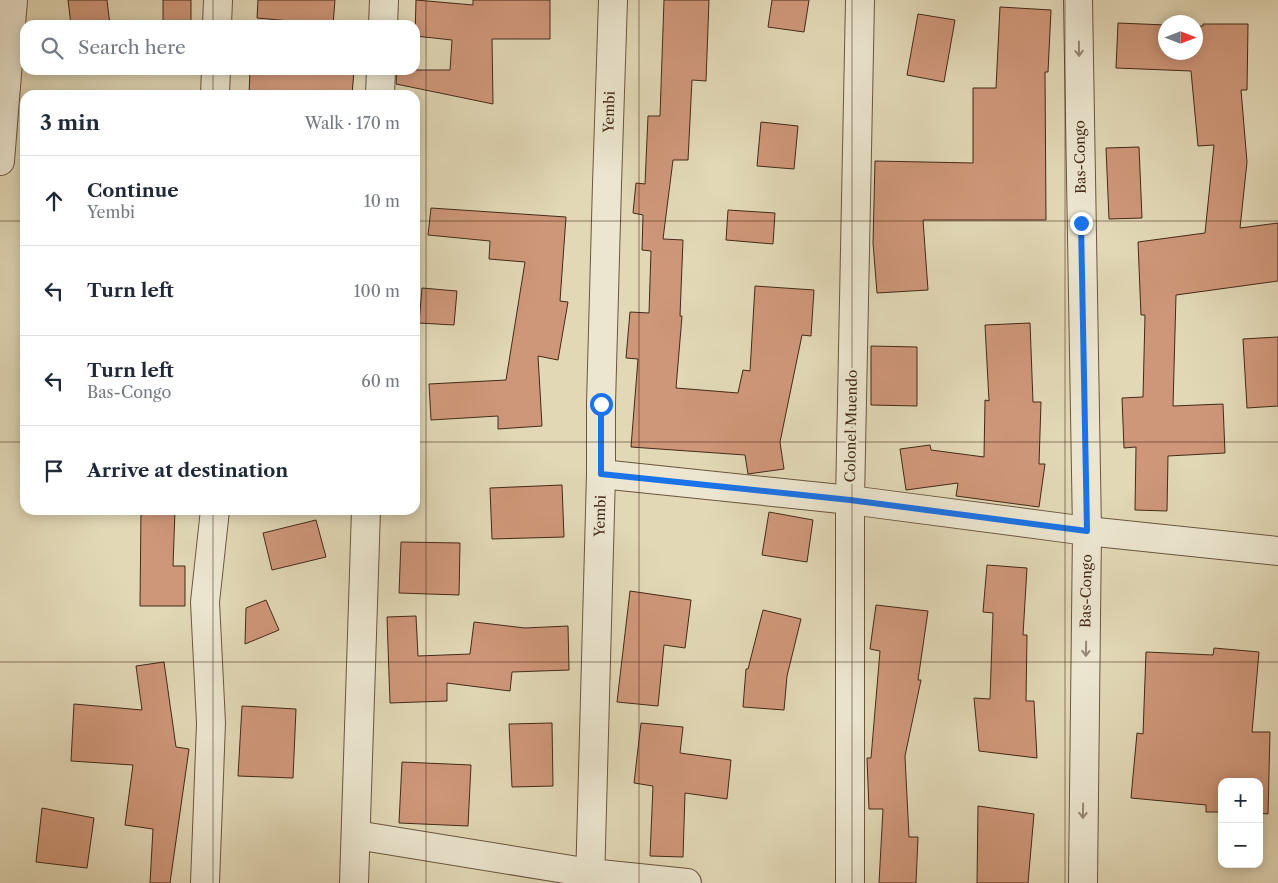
<!DOCTYPE html>
<html lang="en">
<head>
<meta charset="utf-8">
<style>
	body { margin:0; font-family:"Libre Caslon Text",serif; background:#f6f6f7; color:#1f2937 }
	.controls { position:absolute; right:15px; bottom:15px; display:grid; overflow:hidden; border-radius:10px; box-shadow:0 2px 12px #0003 }
	.controls button { width:45px; height:45px; display:grid; place-items:center; padding:0; border:0; border-bottom:1px solid #e0e1e3; background:#fff; color:#1f2937; font:25px sans-serif }
	.compass { position:absolute; left:1158px; top:15px; width:45px; height:45px; border-radius:50%; background:#fff; box-shadow:0 2px 12px #0003; rotate:90deg }
	.stop { position:absolute; width:15px; height:15px; margin:-11px; border:4px solid #1a73e8; border-radius:50%; background:#fff }
	.stop.end { background:#1a73e8; border-color:#fff; box-shadow:0 1px 5px #0008 }
	.list { margin:0; padding:0; list-style:none }
	h2 { display:flex; justify-content:space-between; align-items:center; height:65px; margin:0; padding:0 20px; font-size:21px }
	h2 small { font-size:16px; font-weight:400; color:#747a83 }
	.list li { display:grid; grid-template-columns:32px 1fr auto; gap:15px; align-items:center; box-sizing:border-box; height:90px; padding:0 20px; border-top:1px solid #e0e1e3 }
	.list b { display:block; font-size:19px; white-space:nowrap }
	.list p { margin:0; font-size:16px; white-space:nowrap; color:#747a83 }
	.list em { font-size:16px; font-style:normal; color:#747a83 }
	.icon { flex:none; width:28px; height:28px; fill:none; stroke:currentColor; stroke-width:2; stroke-linecap:round; stroke-linejoin:round }
	.map { position:relative; flex:none; width:1278px; height:883px; overflow:hidden }
	.search { position:absolute; background:#fff; box-shadow:0 2px 12px #0003; left:20px; top:20px; width:400px; height:55px; display:flex; align-items:center; gap:12px; box-sizing:border-box; padding:0 18px; border-radius:15px; color:#747a83; font-size:19px }
	.panel { position:absolute; background:#fff; box-shadow:0 2px 12px #0003; left:20px; top:90px; width:400px; height:425px; border-radius:15px }
	.map>svg:first-child { display:block }
	.building { fill:#cf977a; stroke:#432a17 }
	.lines { fill:none; stroke-linecap:round; stroke-linejoin:round }
	.minor-casing { stroke:#6b563f; stroke-width:30 }
	.minor { stroke:#ece6d0; stroke-width:28 }
	.oneway { stroke:#988874 }
	.route { stroke:#1a73e8; stroke-width:6 }
	.grid { fill:none; stroke:#432a17; stroke-width:1; stroke-opacity:0.55 }
	.labels { text-anchor:middle; stroke-width:5; stroke-linejoin:round; paint-order:stroke }
	.street-label { font-size:14px; fill:#432a17; stroke:#ece6d0 }
</style>
</head>
<body>
<div class="map">
<svg width="1278" height="883" viewBox="0 0 1278 883">
	<rect width="100%" height="100%" fill="#e2d8b6"/>
	<filter id="stains"><feTurbulence type="fractalNoise" baseFrequency=".004" numOctaves="4"/><feColorMatrix values="0 0 0 0 .2 0 0 0 0 .09 0 0 0 0 .02 0 0 0 .5 -.17"/></filter>
	<radialGradient id="worn" r=".72"><stop offset=".6" stop-color="#630" stop-opacity="0"/><stop offset="1" stop-color="#630" stop-opacity=".3"/></radialGradient>
	<g class="building">
		<path d="M68,0H107L110,25H71Z"/>
		<rect x="163" y="0" width="28" height="25"/>
		<path d="M258,0H335L333,25L257,18Z"/>
		<path d="M416,0L473,5V0H550V39H492L493,104L396,84L397,70H450L452,40L415,36Z"/>
		<path d="M664,0H709L706,81L692,80L688,160H673L663,239L683,240L680,316H682L676,388L738,393L743,370L750,371L755,286L814,290L811,336L802,335L780,442L784,469L748,474L745,455L631,447L638,359L626,358L630,312L649,313L651,251L642,250L643,215L633,213L636,183L645,184L648,116H660Z"/>
		<path d="M772,0H809L804,32L768,27Z"/>
		<path d="M1000,7L1051,10L1048,72H1045L1046,220H923L928,290L877,293L873,243L875,161L973,163V88H996Z"/>
		<path d="M918,14L955,20L944,82L907,75Z"/>
		<path d="M1118,23L1166,25V52H1196V26H1203V24H1248L1247,90H1241L1247,162L1240,228L1278,223V281L1176,295L1173,406L1223,404L1225,453L1168,456L1167,511L1135,510L1136,447L1124,448L1122,398L1143,397L1145,315H1141L1138,242L1205,233L1214,145L1198,146L1191,71L1116,68Z"/>
		<path d="M250,70H354L352,95H249Z"/>
		<path d="M761,122L798,126L794,169L757,166Z"/>
		<path d="M1139,147L1142,218L1109,219L1106,148Z"/>
		<path d="M431,208L566,217L560,301L568,302L558,360L538,356L542,426L498,429V416L431,420L429,384L506,380L525,262L489,259L490,241L428,235Z"/>
		<path d="M728,210L775,213L773,244L726,240Z"/>
		<path d="M422,288L457,291L454,325L419,323Z"/>
		<path d="M1030,323L1033,402H1041L1039,464H1045L1039,507L956,496L958,483L906,490L900,449L930,445L931,450L984,457L985,400L989,401L985,325Z"/>
		<path d="M1278,337V406L1247,408L1243,339Z"/>
		<path d="M871,346L917,347V406L871,405Z"/>
		<path d="M562,485L564,537L492,539L490,488Z"/>
		<path d="M141,510H175L173,566H185V606H140Z"/>
		<path d="M769,512L813,520L807,562L762,555Z"/>
		<path d="M316,520L326,557L272,570L263,533Z"/>
		<path d="M401,542L460,543L459,595L399,593Z"/>
		<path d="M987,565L1027,568L1023,635H1027L1026,701H1034L1037,758L979,751L974,698L990,699L993,613L983,612Z"/>
		<path d="M630,591L691,600L685,648L664,645L658,706L617,702Z"/>
		<path d="M266,600L279,630L245,644L246,608Z"/>
		<path d="M876,605L928,611L918,680H921L905,756L909,837H918L916,883H879L883,809H869L867,758H871L880,651L870,649Z"/>
		<path d="M763,610L801,619L787,676L784,710L743,707L746,669H748Z"/>
		<path d="M416,616L418,656L470,654L474,622L525,628L568,626L569,670L512,672L510,691L447,683V701L390,703L387,617Z"/>
		<path d="M1214,648L1259,652L1252,732H1270L1268,814L1259,813V782H1222V812H1206V805L1131,798L1137,733L1143,734L1146,652L1213,655Z"/>
		<path d="M164,662L176,747L189,749L170,883H150L153,829L125,825L133,765L71,761L74,704L142,710L136,666Z"/>
		<path d="M242,706L296,709L293,778L238,776Z"/>
		<path d="M552,723L553,786L512,787L509,724Z"/>
		<path d="M641,723L683,727L680,753L731,760L727,799L685,793L683,857L650,856L653,786L634,783Z"/>
		<path d="M402,762L471,765L468,826L399,823Z"/>
		<path d="M978,806L1034,814L1028,883H977Z"/>
		<path d="M42,808L94,818L87,868L36,862Z"/>
	</g>
	<g class="lines">
		<defs>
			<g id="minor">
				<path d="M1078,0L1087,531L1083,883"/>
				<path d="M217,25L218,0"/>
				<path d="M383,25L384,0"/>
				<path d="M215,95L216,70"/>
				<path d="M380,95L381,70"/>
				<path d="M0,161L13,0"/>
				<path d="M601,474L850,500L1087,531L1278,551"/>
				<path d="M356,835L590,873L687,883"/>
				<path d="M205,883L211,723L205,602L215,510"/>
				<path d="M354,883L366,510"/>
				<path d="M590,883L601,474V404L607,184L613,0"/>
				<path d="M850,883V500L860,0"/>
			</g>
		</defs>
		<use href="#minor" class="minor-casing"/>
		<use href="#minor" class="minor"/>
	</g>
	<defs><path id="oneway-shaft" d="M-6 0H5M1.5-3L5.5 0L1.5 3" fill="none" stroke-width="1.6" stroke-linecap="round" stroke-linejoin="round" transform="scale(1.25)"/></defs>
	<g class="oneway">
		<use href="#oneway-shaft" transform="translate(1079 49) rotate(89)"/>
		<use href="#oneway-shaft" transform="translate(1086 649) rotate(91)"/>
		<use href="#oneway-shaft" transform="translate(1083 811) rotate(91)"/>
	</g>
	<g class="lines">
		<path class="route" d="M601,404V474L850,500L1087,531L1081,223"/>
	</g>
	<path class="grid" d="M213,0V25M426,0V883M639,0V883M852,0V883M1065,0V883M213,70V95M0,221H25M415,221H1278M0,442H25M415,442H1278M213,510V883M0,662H1278"/>
	<g class="labels">
		<g class="street-label">
			<text transform="translate(609 112) rotate(-88)" y="5">Yembi</text>
			<text transform="translate(1080 157) rotate(-91)" y="5">Bas-Congo</text>
			<text transform="translate(851 426) rotate(-89)" y="5">Colonel Muendo</text>
			<text transform="translate(600 516) rotate(-88)" y="5">Yembi</text>
			<text transform="translate(1086 591) rotate(-89)" y="5">Bas-Congo</text>
		</g>
	</g>
	<rect width="100%" height="100%" filter="url(#stains)"/>
	<rect width="100%" height="100%" fill="url(#worn)"/>
</svg>
<div class="controls">
<button>+</button>
<button>−</button>
</div>
<svg class="compass" viewBox="-18 -18 36 36"><path d="M0-13l5 13h-10z" fill="#e53935"/><path d="M0 13l5-13h-10z" fill="#747a83"/></svg>
<div class="stop" style="left:601px;top:404px"></div>
<div class="stop end" style="left:1081px;top:223px"></div>
<div class="search"><svg class="icon" aria-label="search" viewBox="0 0 24 24"><circle cx="10" cy="10" r="6"/><path d="M15 15l6 6"/></svg>Search here</div>
<section class="panel">
<h2>3 min<small>Walk · 170 m</small></h2>
<ul class="list">
<li><svg class="icon" aria-label="ahead" viewBox="0 0 24 24"><path d="M12 20V5M6 11l6-6 6 6"/></svg><div><b>Continue</b><p>Yembi</p></div><em>10 m</em></li>
<li><svg class="icon" aria-label="left" viewBox="0 0 24 24"><path d="M17 20v-9H6M10 6l-5 5 5 5"/></svg><div><b>Turn left</b></div><em>100 m</em></li>
<li><svg class="icon" aria-label="left" viewBox="0 0 24 24"><path d="M17 20v-9H6M10 6l-5 5 5 5"/></svg><div><b>Turn left</b><p>Bas-Congo</p></div><em>60 m</em></li>
<li><svg class="icon" aria-label="arrive" viewBox="0 0 24 24"><path d="M6 21V4h12l-3 4 3 4H6"/></svg><div><b>Arrive at destination</b></div></li>
</ul>
</section>
</div>
</body>
</html>
